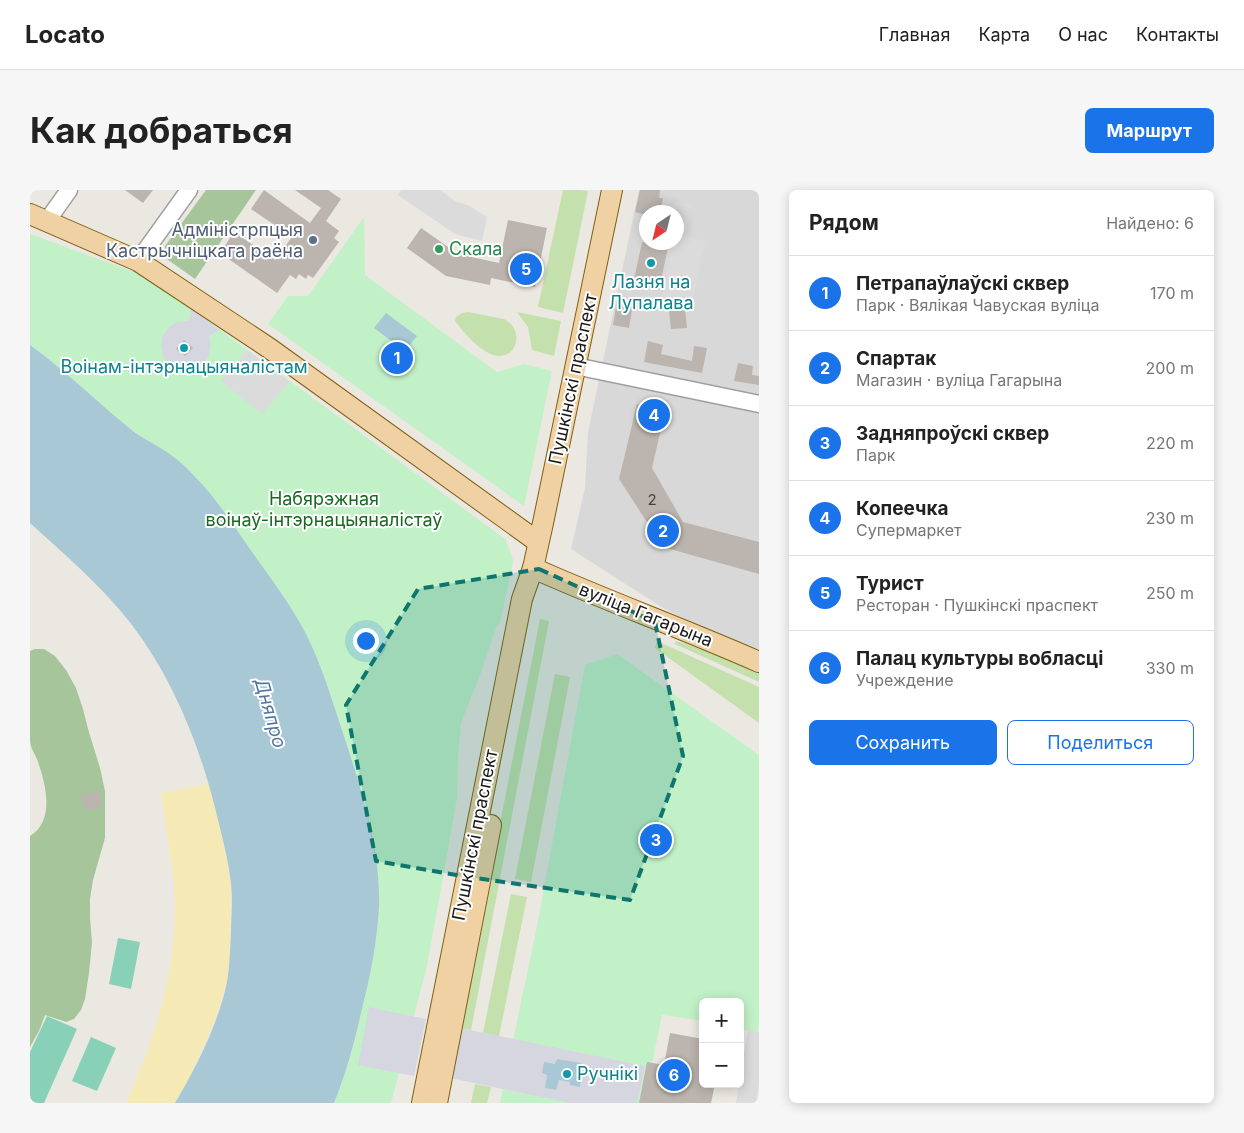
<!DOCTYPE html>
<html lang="ru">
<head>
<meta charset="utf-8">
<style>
	body { margin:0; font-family:Inter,sans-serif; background:#f6f6f6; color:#222 }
	.controls { position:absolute; right:15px; bottom:15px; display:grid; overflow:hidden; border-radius:8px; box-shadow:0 2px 12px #0003 }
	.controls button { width:45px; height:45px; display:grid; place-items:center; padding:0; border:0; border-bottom:1px solid #e0e0e0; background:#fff; color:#222; font:25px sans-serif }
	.compass { position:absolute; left:609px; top:15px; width:45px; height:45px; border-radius:50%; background:#fff; box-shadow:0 2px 12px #0003; rotate:215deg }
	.you { position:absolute; left:335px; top:450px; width:18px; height:18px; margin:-12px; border:4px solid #fff; border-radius:50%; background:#1a73e8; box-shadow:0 0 0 8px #1a73e833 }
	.badge { display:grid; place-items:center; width:32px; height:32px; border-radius:50%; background:#1a73e8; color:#fff; font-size:16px; font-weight:700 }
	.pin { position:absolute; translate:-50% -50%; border:2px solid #fff; box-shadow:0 1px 5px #0006 }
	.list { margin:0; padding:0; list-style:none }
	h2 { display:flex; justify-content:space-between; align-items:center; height:65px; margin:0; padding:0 20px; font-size:21px }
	h2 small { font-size:16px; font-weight:400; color:#767676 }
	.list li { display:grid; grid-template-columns:32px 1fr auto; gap:15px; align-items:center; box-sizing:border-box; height:75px; padding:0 20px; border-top:1px solid #e0e0e0 }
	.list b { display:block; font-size:19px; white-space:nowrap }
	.list p { margin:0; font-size:16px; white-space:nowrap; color:#767676 }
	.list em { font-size:16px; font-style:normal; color:#767676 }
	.actions { display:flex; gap:10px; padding:15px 20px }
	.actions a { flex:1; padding:11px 0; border:1px solid #1a73e8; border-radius:8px; text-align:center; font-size:18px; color:#1a73e8 }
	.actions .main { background:#1a73e8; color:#fff }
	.map { position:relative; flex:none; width:729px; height:913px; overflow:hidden; border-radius:8px }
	header { display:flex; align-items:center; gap:30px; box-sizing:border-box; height:70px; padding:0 25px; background:#fff; border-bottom:1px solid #e0e0e0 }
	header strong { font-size:24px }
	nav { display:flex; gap:28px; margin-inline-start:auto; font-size:18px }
	.intro { display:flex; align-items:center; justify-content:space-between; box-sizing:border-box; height:120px; padding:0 30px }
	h1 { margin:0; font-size:35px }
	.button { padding:12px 22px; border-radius:8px; background:#1a73e8; color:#fff; font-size:18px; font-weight:700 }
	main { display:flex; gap:30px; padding:0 30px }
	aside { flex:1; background:#fff; border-radius:8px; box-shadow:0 2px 12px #0003 }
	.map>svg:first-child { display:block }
	.residential { fill:#d9d8d8; fill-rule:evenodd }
	.grass { fill:#c4e0ad }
	.forest { fill:#a6c59b }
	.sand { fill:#f5eab6 }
	.park { fill:#c2f1c8 }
	.pitch { fill:#88d1b8 }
	.parking { fill:#dbdbdb }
	.plaza { fill:#d6d6e0; fill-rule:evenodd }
	.water { fill:#a7c8d4 }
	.building { fill:#bbb4af }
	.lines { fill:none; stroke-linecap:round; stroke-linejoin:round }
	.minor-casing { stroke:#9f9f9f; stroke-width:19 }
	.major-casing { stroke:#7f5f12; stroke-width:22 }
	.minor { stroke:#fff; stroke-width:16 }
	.major { stroke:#efd1a3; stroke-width:20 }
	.marked { fill:#0f766e; fill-opacity:0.2; stroke:#0f766e; stroke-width:4; stroke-dasharray:10 6; stroke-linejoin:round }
	.service-dot { fill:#5c6f8a; stroke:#fff; stroke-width:2 }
	.leisure-dot { fill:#2e9e5b; stroke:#fff; stroke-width:2 }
	.culture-dot { fill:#0f9aa8; stroke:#fff; stroke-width:2 }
	.labels { text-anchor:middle; stroke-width:4; stroke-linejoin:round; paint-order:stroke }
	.number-label { font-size:15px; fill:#434140 }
	.service-label { font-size:18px; fill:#4e5e75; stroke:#fff; text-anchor:end }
	.leisure-label { font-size:18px; fill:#27864d; stroke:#fff; text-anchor:start }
	.culture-label { font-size:18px; fill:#0d838f; stroke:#fff }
	.street-label { font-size:18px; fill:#1b1b1b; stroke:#fff }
	.park-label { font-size:18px; fill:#186922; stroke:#fff }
	.water-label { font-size:19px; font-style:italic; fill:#54769d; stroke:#fff }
</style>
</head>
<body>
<header>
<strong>Locato</strong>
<nav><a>Главная</a><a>Карта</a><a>О нас</a><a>Контакты</a></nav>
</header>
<div class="intro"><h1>Как добраться</h1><a class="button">Маршрут</a></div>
<main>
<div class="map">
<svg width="729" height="913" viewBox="0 0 729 913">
	<rect width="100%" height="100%" fill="#ebe8e1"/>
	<path class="residential" d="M609,0H729V466L633,418L541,359L555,298L558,242ZM616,22H646V52H616Z"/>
	<g class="grass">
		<path d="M533,0H551L558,1L533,123L508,117Z"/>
		<path d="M438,122L474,129C494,139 488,167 468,166C452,164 434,143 425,131L426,127L432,123Z"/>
		<path d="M487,122L531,131L524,166L502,160L498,137Z"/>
		<path d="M510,429L519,431L441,840L430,838Z"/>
		<path d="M627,451L729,497V533L625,458Z"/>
		<path d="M646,451L697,467L729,482V492L645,454Z"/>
		<path d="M525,484L540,487L501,692L485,689Z"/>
		<path d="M481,704L497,707L469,846L453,843Z"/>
		<path d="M445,894L461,897L457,913H441Z"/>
	</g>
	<g class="forest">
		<path d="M176,0H226L165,89L134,67L135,56Z"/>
		<path d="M5,459H14L25,466L36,480L46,498L53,519L58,539L70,578L75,601V648L63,690L60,709V728L62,752L59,783L55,809L51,820L44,829L36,832L15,825L9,841L0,857V646C25,631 16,595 8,572C6,565 0,558 0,550C0,521 0,491 0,461Z"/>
	</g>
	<path class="sand" d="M179,594L195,657L201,695L200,761L197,792L186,828L156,895L145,913H96C127,844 150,771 144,694C143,684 141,674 140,664C137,644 134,624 131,603Z"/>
	<g class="park">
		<path d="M334,27L335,85L467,182L494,174L522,181L494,316L238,134L258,106H278Z"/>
		<path d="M0,44L118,87L475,349C478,357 483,365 483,373L471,428L469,434L466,438L450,485L431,533L428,565L427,608L410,704L397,776L361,913H304C317,882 325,851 332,819C342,778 351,737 348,695C345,640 327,586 310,534C299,499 287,460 267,429C256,412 243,396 231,380C206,345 180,311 155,276C139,263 121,254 104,241C68,214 37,181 0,155Z"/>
		<path d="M587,464L729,565V832L728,843L710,839V812H673V831L632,825L614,913H470L507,736L555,475Z"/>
	</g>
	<g class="pitch">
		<path d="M88,748L110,752L101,799L79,794Z"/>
		<path d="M17,826L47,839L14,913H0V862Z"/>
		<path d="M61,847L86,858L67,901L42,891Z"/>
	</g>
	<g class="parking">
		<path d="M371,0H410L425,11L440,16L457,27L452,51L425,44L368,5Z"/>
		<path d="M643,12L662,15L656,42L647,40L646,22H641Z"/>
		<path d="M647,44L676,51L662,113L632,106L643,53L646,52Z"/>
		<path d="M217,160L260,192L232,224L191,191Z"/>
		<path d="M718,840L729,842V893L726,913H706L709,894H710V886Z"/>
	</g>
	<g class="plaza">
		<path d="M161,119L189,140L179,146L181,154L180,159L179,165L174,173L169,176L158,180L148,179L138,173L133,166L131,155L133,146L139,137L147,132L159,131Z"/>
		<path d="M339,817L396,829L384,886L328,875Z"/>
		<path d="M430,838L615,876L607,913H540L420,888ZM525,874H550L549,880L541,892L528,890L526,900L515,898L517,884Z"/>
	</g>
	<g class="water">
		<path d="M356,123L387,146L375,161L344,138Z"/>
		<path d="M0,155C36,181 68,213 103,241C115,250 129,256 141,265C151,272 159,280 167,289C185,307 199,329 213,349C234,380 258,410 275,442C290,471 300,503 310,534C329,592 351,656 349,717C347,753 340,788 331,823C324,854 316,884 304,913H145C166,878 189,832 197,792C200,776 200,759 201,743C201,727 203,710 201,694C199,674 194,654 189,634C173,564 146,493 102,435C73,397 35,365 0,333Z"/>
		<path d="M527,869L551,873L549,880L553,881L550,897L540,895V892L529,890L526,900L515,898L517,885L512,883L514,872L525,874Z"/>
	</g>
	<g class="building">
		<path d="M95,0H123L113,13Z"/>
		<path d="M234,0L280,33L291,18L265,0H298L311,9L296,31L309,41L304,48L309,52L283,88L278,85L276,89L269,84L266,89L260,85L247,103L190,63L204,42L245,70L262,47L221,19Z"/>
		<path d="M610,0H630L629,8H633L630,22H616V25L605,22Z"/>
		<path d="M478,30L517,38L505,97L461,88L460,95L416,86L377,58L391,38L428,64L469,73Z"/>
		<path d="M612,52H639L629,100L603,94Z"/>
		<path d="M587,111L603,114L599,138L583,135Z"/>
		<path d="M655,119L657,138L641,139L639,120Z"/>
		<path d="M154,150L163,158L155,166L146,159Z"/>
		<path d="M618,151L633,155L631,164L662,171L664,156L677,158L672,183L614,172Z"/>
		<path d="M708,173L723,176L722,185L729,186V195L704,191Z"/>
		<path d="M607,214L635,221L622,278L653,332L729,352V384L633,357L589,289Z"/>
		<path d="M69,601L72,617L55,621L51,605Z"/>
		<path d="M640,843L673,849V894H685L681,913H609L617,872L634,875Z"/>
	</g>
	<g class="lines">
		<defs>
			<g id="minor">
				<path d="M17,31L39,0"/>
				<path d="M108,71L159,0"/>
				<path d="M545,176L729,214"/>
			</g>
			<g id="major">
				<path d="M0,24L108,71L239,158L508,352"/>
				<path d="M503,378C577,411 654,439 729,472"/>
				<path d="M392,913L492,409L503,378L513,333L582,0"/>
				<path d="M407,913L461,635"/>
			</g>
		</defs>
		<use href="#minor" class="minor-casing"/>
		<use href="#major" class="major-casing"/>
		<use href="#minor" class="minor"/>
		<use href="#major" class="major"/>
	</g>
	<path class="marked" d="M509,379L625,432L653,566L600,710L432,686L346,671L316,515L388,399Z"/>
	<circle class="service-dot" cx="283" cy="50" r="5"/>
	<circle class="leisure-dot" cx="409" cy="59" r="5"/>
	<g class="culture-dot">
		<circle cx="621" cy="73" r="5"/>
		<circle cx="154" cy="158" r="5"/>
		<circle cx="537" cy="884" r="5"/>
	</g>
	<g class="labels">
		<g class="number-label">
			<text x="622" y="315">2</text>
		</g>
		<g class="service-label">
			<text x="273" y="46">Адміністрпцыя<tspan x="273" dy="21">Кастрычніцкага раёна</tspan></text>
		</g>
		<g class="leisure-label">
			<text x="419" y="65">Скала</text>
		</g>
		<g class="culture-label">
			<text x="621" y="98">Лазня на<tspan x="621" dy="21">Лупалава</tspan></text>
			<text x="154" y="183">Воінам-інтэрнацыяналістам</text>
			<text x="547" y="890" text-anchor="start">Ручнікі</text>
		</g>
		<g class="street-label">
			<text transform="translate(543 189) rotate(-78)" y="6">Пушкінскі праспект</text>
			<text transform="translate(616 425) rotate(22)" y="6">вуліца Гагарына</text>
			<text transform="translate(445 645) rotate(-79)" y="6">Пушкінскі праспект</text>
		</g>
		<g class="park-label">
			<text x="294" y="315">Набярэжная<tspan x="294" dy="21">воінаў-інтэрнацыяналістаў</tspan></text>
		</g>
		<g class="water-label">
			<text transform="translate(241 523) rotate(74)" y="7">Дняпро</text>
		</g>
	</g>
</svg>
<div class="controls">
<button>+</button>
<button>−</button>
</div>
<svg class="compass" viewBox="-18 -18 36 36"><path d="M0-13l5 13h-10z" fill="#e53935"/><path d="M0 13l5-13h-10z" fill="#767676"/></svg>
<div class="you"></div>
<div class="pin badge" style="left:367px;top:168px">1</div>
<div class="pin badge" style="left:633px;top:341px">2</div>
<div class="pin badge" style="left:626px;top:650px">3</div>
<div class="pin badge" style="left:624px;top:225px">4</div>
<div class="pin badge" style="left:496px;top:79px">5</div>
<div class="pin badge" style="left:644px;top:885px">6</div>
</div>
<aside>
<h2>Рядом<small>Найдено: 6</small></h2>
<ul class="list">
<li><span class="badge">1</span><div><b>Петрапаўлаўскі сквер</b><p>Парк · Вялікая Чавуская вуліца</p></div><em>170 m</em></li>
<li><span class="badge">2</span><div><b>Спартак</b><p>Магазин · вуліца Гагарына</p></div><em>200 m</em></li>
<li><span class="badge">3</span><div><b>Задняпроўскі сквер</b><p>Парк</p></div><em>220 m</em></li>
<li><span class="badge">4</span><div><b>Копеечка</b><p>Супермаркет</p></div><em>230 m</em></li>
<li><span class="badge">5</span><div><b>Турист</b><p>Ресторан · Пушкінскі праспект</p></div><em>250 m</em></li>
<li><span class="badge">6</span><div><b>Палац культуры вобласці</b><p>Учреждение</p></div><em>330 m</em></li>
</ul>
<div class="actions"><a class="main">Сохранить</a><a>Поделиться</a></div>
</aside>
</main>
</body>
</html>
